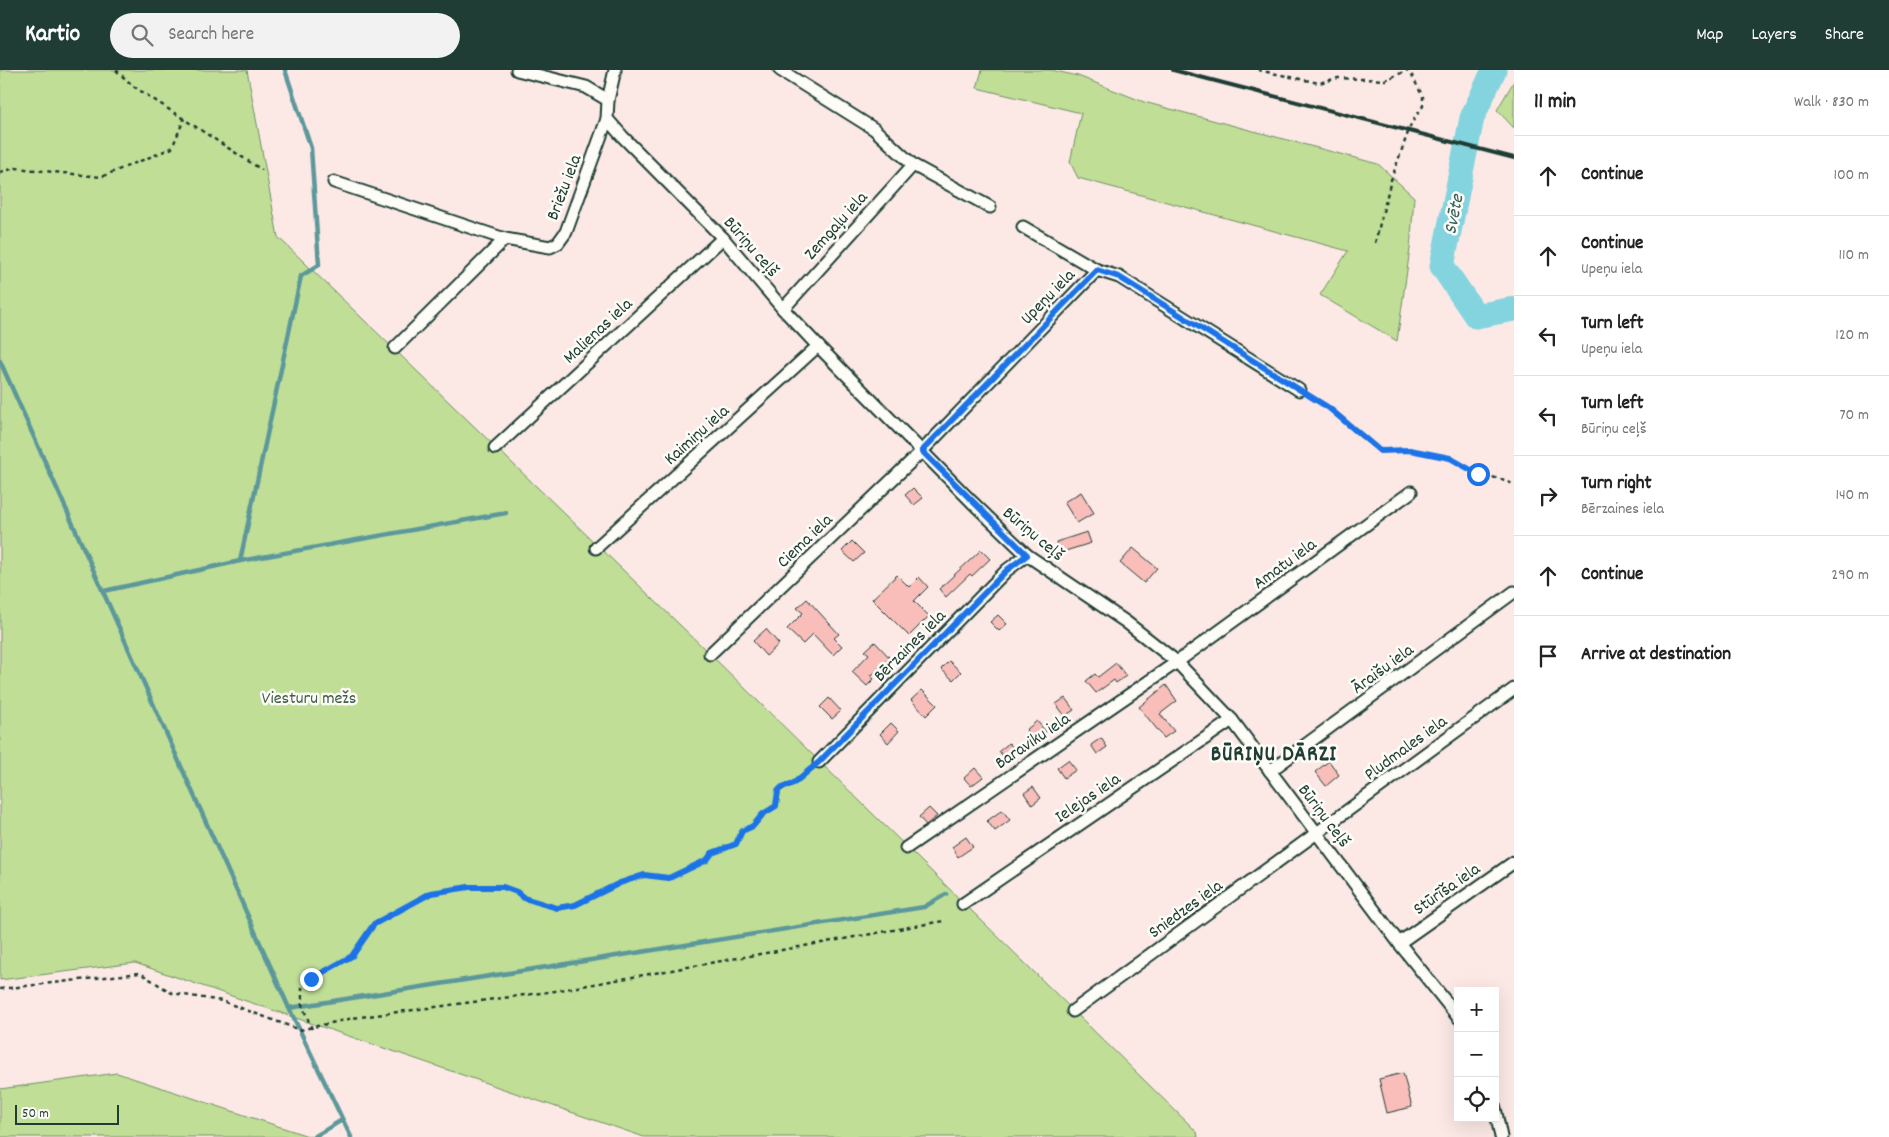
<!DOCTYPE html>
<html lang="en">
<head>
<meta charset="utf-8">
<style>
	body { margin:0; font-family:Dekko,sans-serif; background:#f2f2f2; color:#222 }
	.controls { position:absolute; right:15px; bottom:15px; display:grid; overflow:hidden; border-radius:0px; box-shadow:0 5px 20px #0002 }
	.controls button { width:45px; height:45px; display:grid; place-items:center; padding:0; border:0; border-bottom:1px solid #e0e0e0; background:#fff; color:#222; font:25px sans-serif }
	.scale { position:absolute; left:15px; bottom:12px; width:104px; box-sizing:border-box; padding-left:5px; border:2px solid #1f3d34; border-top:0; font-size:14px; line-height:18px; white-space:nowrap; color:#1f3d34; -webkit-text-stroke:4px #fdfcf7; paint-order:stroke }
	.stop { position:absolute; width:15px; height:15px; margin:-11px; border:4px solid #1a73e8; border-radius:50%; background:#fff }
	.stop.end { background:#1a73e8; border-color:#fff; box-shadow:0 1px 5px #0008 }
	.list { margin:0; padding:0; list-style:none }
	h2 { display:flex; justify-content:space-between; align-items:center; height:65px; margin:0; padding:0 20px; font-size:21px }
	h2 small { font-size:16px; font-weight:400; color:#767676 }
	.list li { display:grid; grid-template-columns:32px 1fr auto; gap:15px; align-items:center; box-sizing:border-box; height:80px; padding:0 20px; border-top:1px solid #e0e0e0 }
	.list b { display:block; font-size:19px; white-space:nowrap }
	.list p { margin:0; font-size:16px; white-space:nowrap; color:#767676 }
	.list em { font-size:16px; font-style:normal; color:#767676 }
	.icon { flex:none; width:28px; height:28px; fill:none; stroke:currentColor; stroke-width:2; stroke-linecap:round; stroke-linejoin:round }
	.map { position:relative; flex:none; width:1514px; height:1067px; overflow:hidden }
	header { display:flex; align-items:center; gap:30px; box-sizing:border-box; height:70px; padding:0 25px; background:#1f3d34; color:#fff }
	header strong { font-size:24px }
	nav { display:flex; gap:28px; margin-inline-start:auto; font-size:18px }
	.search { width:350px; height:45px; background:#f2f2f2; display:flex; align-items:center; gap:12px; box-sizing:border-box; padding:0 18px; border-radius:28px; color:#767676; font-size:19px }
	main { display:flex }
	aside { flex:1; background:#fff }
	.map>svg:first-child { display:block }
	.green { fill:#c0de96; stroke:#708e65 }
	.lines { fill:none; stroke-linecap:round; stroke-linejoin:round }
	.stream { stroke:#5c989b; stroke-width:4.5 }
	.river { stroke:#84d4df; stroke-width:25 }
	.building { fill:#f9bdba; stroke:#1f3d34 }
	.minor-casing { stroke:#1f3d34; stroke-width:15 }
	.path { stroke:#1f3d34; stroke-width:2.5; stroke-dasharray:4 4; stroke-linecap:butt }
	.minor { stroke:#fdfcf7; stroke-width:11 }
	.rail { stroke:#1f3d34; stroke-width:4 }
	.route { stroke:#1a73e8; stroke-width:6 }
	.labels { text-anchor:middle; stroke-width:5; stroke-linejoin:round; paint-order:stroke }
	.street-label { font-size:18px; fill:#1f3d34; stroke:#fdfcf7 }
	.park-label { font-size:18px; fill:#3f5d48; stroke:#fdfcf7 }
	.water-label { font-size:19px; font-style:italic; fill:#38635f; stroke:#fdfcf7 }
	.district-label { font-size:22px; font-weight:bold; letter-spacing:1px; fill:#1f3d34; stroke:#fdfcf7 }
</style>
</head>
<body>
<header>
<strong>Kartio</strong>
<div class="search"><svg class="icon" aria-label="search" viewBox="0 0 24 24"><circle cx="10" cy="10" r="6"/><path d="M15 15l6 6"/></svg>Search here</div>
<nav><a>Map</a><a>Layers</a><a>Share</a></nav>
</header>
<main>
<div class="map">
<svg width="1514" height="1067" viewBox="0 0 1514 1067">
	<rect width="100%" height="100%" fill="#fce9e5"/>
	<filter id="ink" filterUnits="userSpaceOnUse"><feTurbulence type="fractalNoise" baseFrequency=".02" numOctaves="2"/><feDisplacementMap in="SourceGraphic" scale="10" xChannelSelector="R" yChannelSelector="G"/><feConvolveMatrix kernelMatrix="1 2 1 2 8 2 1 2 1" color-interpolation-filters="sRGB"/></filter>
	<g filter="url(#ink)">
		<g class="green">
			<path d="M0,0H247L278,167L710,584L1197,1062L1198,1067H644L135,893L0,910Z"/>
			<path d="M982,0H1051L1078,6L1144,32L1378,94L1414,127L1410,179L1397,271L1320,225L1348,181L1078,108L1070,92L1081,43L977,18Z"/>
			<path d="M1514,11V58L1497,40Z"/>
			<path d="M117,1003L311,1067H0V1019Z"/>
		</g>
		<g class="lines">
			<g class="stream">
				<path d="M0,291L289,938L351,1067"/>
				<path d="M240,491L301,206L319,195L311,78L285,0"/>
				<path d="M104,521L240,491L506,443"/>
				<path d="M289,938L924,837L946,824"/>
				<path d="M314,1067L342,1050"/>
			</g>
			<path class="river" d="M1494,0L1472,48L1442,196L1476,246L1514,239"/>
		</g>
		<g class="building">
			<path d="M913,418L923,428L914,435L905,425Z"/>
			<path d="M1081,422L1094,443L1077,453L1064,432Z"/>
			<path d="M1087,462L1091,473L1059,483L1056,472Z"/>
			<path d="M852,471L864,483L854,492L842,481Z"/>
			<path d="M1133,478L1157,498L1144,513L1120,493Z"/>
			<path d="M981,480L990,489L972,506L970,504L946,527L939,519Z"/>
			<path d="M897,505L909,517L919,507L928,517L914,531L929,546L909,566L872,529Z"/>
			<path d="M807,529L839,564L834,568L842,576L833,585L813,564L803,574L787,559L803,543L797,538Z"/>
			<path d="M998,545L1007,554L999,561L990,552Z"/>
			<path d="M766,559L779,574L766,586L753,571Z"/>
			<path d="M875,572L890,588L871,606L874,609L867,616L852,602L869,584L865,581Z"/>
			<path d="M949,591L961,602L953,610L941,599Z"/>
			<path d="M1116,593L1126,606L1116,613L1114,610L1096,623L1086,611L1095,604L1098,607Z"/>
			<path d="M1166,615L1177,631L1160,644L1174,661L1164,668L1139,637Z"/>
			<path d="M922,620L937,635L926,646L911,630Z"/>
			<path d="M829,628L841,641L832,649L820,637Z"/>
			<path d="M1065,628L1074,640L1065,646L1056,634Z"/>
			<path d="M1037,651L1046,662L1034,671L1026,660Z"/>
			<path d="M891,653L899,661L888,673L880,664Z"/>
			<path d="M1101,668L1107,677L1097,684L1091,675Z"/>
			<path d="M1009,673L1016,682L1006,690L999,681Z"/>
			<path d="M1068,690L1076,700L1064,708L1057,698Z"/>
			<path d="M1329,691L1339,705L1326,716L1315,702Z"/>
			<path d="M975,698L983,707L971,716L964,708Z"/>
			<path d="M1033,717L1041,728L1032,735L1024,723Z"/>
			<path d="M929,738L937,746L926,755L919,747Z"/>
			<path d="M1002,740L1010,750L995,761L987,751Z"/>
			<path d="M966,767L973,777L958,787L952,777Z"/>
			<path d="M1403,1003L1412,1037L1387,1043L1379,1009Z"/>
		</g>
		<g class="lines">
			<defs>
				<g id="minor">
					<path d="M517,0L586,17L608,30"/>
					<path d="M615,0L608,30L607,49L622,66L723,168L783,239L818,276L972,432L1027,485L1126,552L1177,592L1232,650L1399,873L1458,947"/>
					<path d="M780,0L874,59L913,95L990,137"/>
					<path d="M334,112L505,169L550,177L558,173L566,162L607,49"/>
					<path d="M1023,157L1097,200"/>
					<path d="M783,239L913,95"/>
					<path d="M395,278L505,169"/>
					<path d="M495,378L723,168"/>
					<path d="M596,478L818,276"/>
					<path d="M710,584L922,381L1097,200L1119,207L1299,320"/>
					<path d="M819,692L1007,500L1027,485"/>
					<path d="M1270,701L1514,522"/>
					<path d="M906,778L1177,592L1411,422"/>
					<path d="M963,834L1232,650"/>
					<path d="M1399,873L1514,792"/>
					<path d="M1073,941L1514,619"/>
					<path d="M1495,1038L1501,1067"/>
				</g>
			</defs>
			<use href="#minor" class="minor-casing"/>
			<g class="path">
				<path d="M116,0L133,16L262,100"/>
				<path d="M1258,0L1319,13L1338,8L1385,10L1408,0"/>
				<path d="M0,102L16,98L101,107L172,78L184,49"/>
				<path d="M1375,173L1391,110L1411,54L1423,36V27L1409,0"/>
				<path d="M1309,326L1329,338L1380,381L1410,380L1450,388L1478,404L1505,410L1514,415"/>
				<path d="M0,919L140,903L172,923L222,931L300,960L353,948L555,921L943,851"/>
				<path d="M312,959L302,935V917L311,909L352,886L374,854L431,823L469,817H503L517,822L523,828L557,838L575,835L620,813L644,805L669,808L707,790L712,783L736,774L742,761L753,756L763,744L776,736C779,714 779,722 795,713C800,709 805,703 810,699"/>
			</g>
			<use href="#minor" class="minor"/>
			<path class="rail" d="M1173,0L1514,88"/>
		</g>
	</g>
	<g class="lines" filter="url(#ink)">
		<path class="route" d="M311,909L352,886L374,854L431,823L469,817H503L517,822L524,828L557,838L575,835L620,813L644,805L669,808L707,790L712,783L736,774L742,761L753,756L763,744L776,736L778,721L782,717L794,713L819,692L1007,500L1027,485L922,381L1097,200L1119,207L1329,338L1380,381L1410,380L1450,388L1478,404"/>
	</g>
	<g class="labels">
		<g class="street-label">
			<text transform="translate(563 117) rotate(-69)" y="6">Briežu iela</text>
			<text transform="translate(835 155) rotate(-48)" y="6">Zemgaļu iela</text>
			<text transform="translate(752 176) rotate(49)" y="6">Būriņu ceļš</text>
			<text transform="translate(1047 226) rotate(-46)" y="6">Upeņu iela</text>
			<text transform="translate(597 260) rotate(-43)" y="6">Malienas iela</text>
			<text transform="translate(696 364) rotate(-42)" y="6">Kaimiņu iela</text>
			<text transform="translate(1034 463) rotate(40)" y="6">Būriņu ceļš</text>
			<text transform="translate(804 470) rotate(-44)" y="6">Ciema iela</text>
			<text transform="translate(1284 493) rotate(-36)" y="6">Amatu iela</text>
			<text transform="translate(909 575) rotate(-45)" y="6">Bērzaines iela</text>
			<text transform="translate(1382 598) rotate(-36)" y="6">Āraišu iela</text>
			<text transform="translate(1032 670) rotate(-34)" y="6">Baraviku iela</text>
			<text transform="translate(1405 677) rotate(-36)" y="6">Pludmales iela</text>
			<text transform="translate(1087 727) rotate(-34)" y="6">Ielejas iela</text>
			<text transform="translate(1325 745) rotate(53)" y="6">Būriņu ceļš</text>
			<text transform="translate(1446 818) rotate(-35)" y="6">Stūrīša iela</text>
			<text transform="translate(1185 838) rotate(-36)" y="6">Sniedzes iela</text>
		</g>
		<g class="park-label">
			<text x="309" y="633">Viesturu mežs</text>
		</g>
		<g class="water-label">
			<text transform="translate(1452 144) rotate(-79)" y="7">Svēte</text>
		</g>
		<g class="district-label">
			<text x="1274" y="690">BŪRIŅU DĀRZI</text>
		</g>
	</g>
</svg>
<div class="controls">
<button>+</button>
<button>−</button>
<button><svg class="icon" aria-label="locate" viewBox="0 0 24 24"><circle cx="12" cy="12" r="6"/><path d="M12 2v4M12 18v4M2 12h4M18 12h4"/></svg></button>
</div>
<div class="scale">50 m</div>
<div class="stop" style="left:1478px;top:404px"></div>
<div class="stop end" style="left:311px;top:909px"></div>
</div>
<aside>
<h2>11 min<small>Walk · 830 m</small></h2>
<ul class="list">
<li><svg class="icon" aria-label="ahead" viewBox="0 0 24 24"><path d="M12 20V5M6 11l6-6 6 6"/></svg><div><b>Continue</b></div><em>100 m</em></li>
<li><svg class="icon" aria-label="ahead" viewBox="0 0 24 24"><path d="M12 20V5M6 11l6-6 6 6"/></svg><div><b>Continue</b><p>Upeņu iela</p></div><em>110 m</em></li>
<li><svg class="icon" aria-label="left" viewBox="0 0 24 24"><path d="M17 20v-9H6M10 6l-5 5 5 5"/></svg><div><b>Turn left</b><p>Upeņu iela</p></div><em>120 m</em></li>
<li><svg class="icon" aria-label="left" viewBox="0 0 24 24"><path d="M17 20v-9H6M10 6l-5 5 5 5"/></svg><div><b>Turn left</b><p>Būriņu ceļš</p></div><em>70 m</em></li>
<li><svg class="icon" aria-label="right" viewBox="0 0 24 24"><path d="M7 20v-9h11M14 6l5 5-5 5"/></svg><div><b>Turn right</b><p>Bērzaines iela</p></div><em>140 m</em></li>
<li><svg class="icon" aria-label="ahead" viewBox="0 0 24 24"><path d="M12 20V5M6 11l6-6 6 6"/></svg><div><b>Continue</b></div><em>290 m</em></li>
<li><svg class="icon" aria-label="arrive" viewBox="0 0 24 24"><path d="M6 21V4h12l-3 4 3 4H6"/></svg><div><b>Arrive at destination</b></div></li>
</ul>
</aside>
</main>
</body>
</html>
